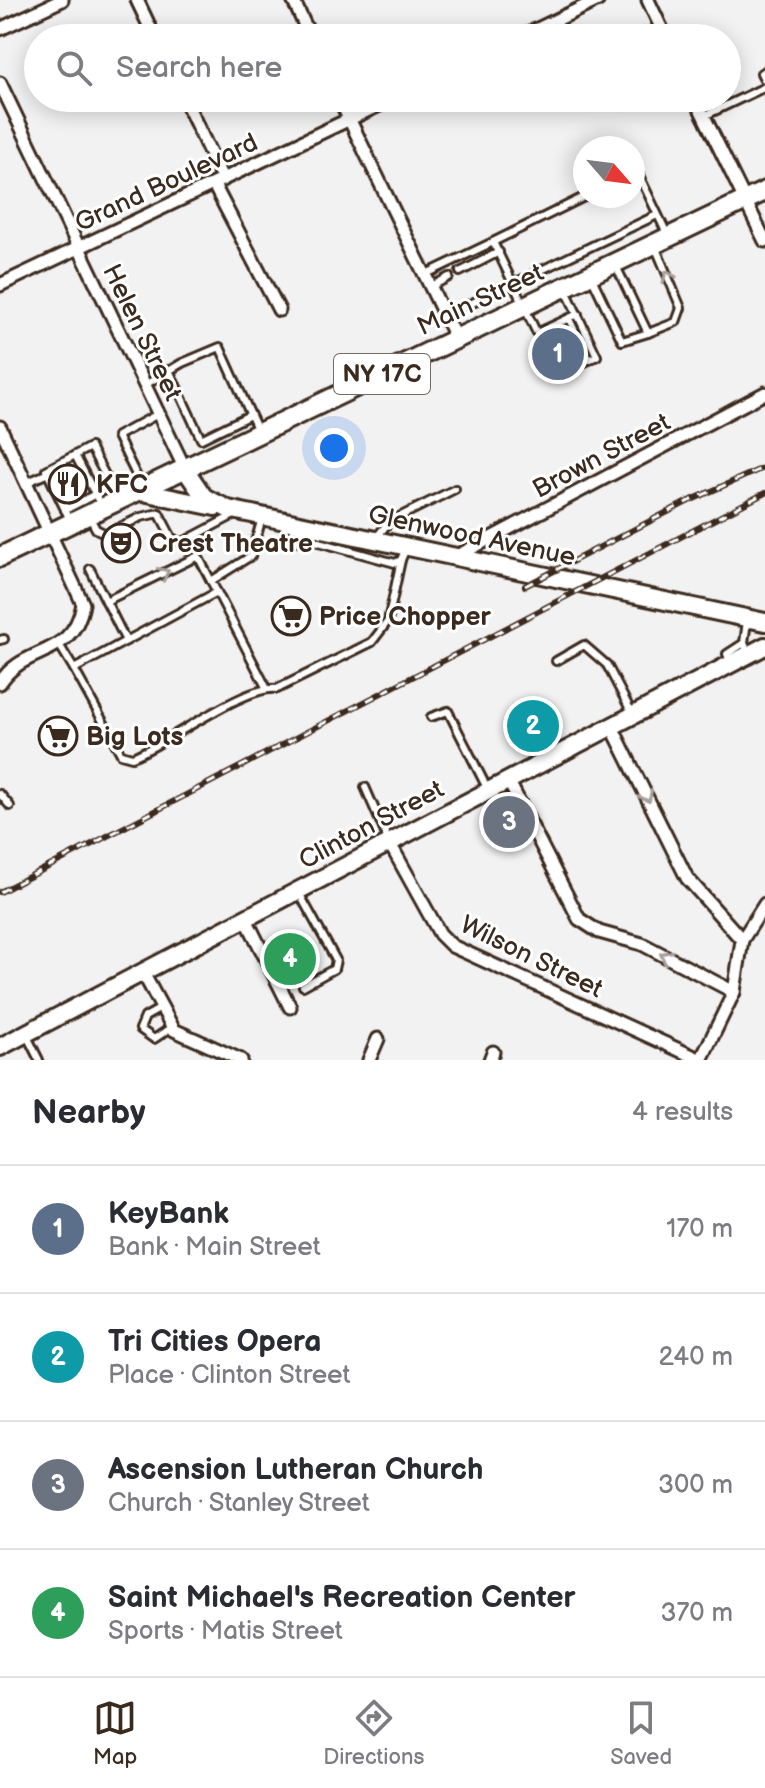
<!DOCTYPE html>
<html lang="en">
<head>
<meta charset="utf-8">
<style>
	body { margin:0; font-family:"Balsamiq Sans",sans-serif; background:#f7f7f7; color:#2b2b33 }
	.compass { position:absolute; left:573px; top:136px; width:72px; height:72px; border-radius:50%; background:#fff; box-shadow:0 4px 20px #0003; rotate:118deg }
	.you { position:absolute; left:334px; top:448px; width:28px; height:28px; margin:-20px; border:6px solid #fff; border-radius:50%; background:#1a73e8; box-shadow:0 0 0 12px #1a73e833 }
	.badge { display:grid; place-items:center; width:52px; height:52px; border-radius:50%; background:#3b2a1e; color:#fff; font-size:26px; font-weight:700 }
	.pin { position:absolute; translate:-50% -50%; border:4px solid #fff; box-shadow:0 2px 8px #0006 }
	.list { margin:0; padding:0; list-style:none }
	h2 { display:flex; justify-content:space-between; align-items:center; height:104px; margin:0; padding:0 32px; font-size:34px }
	h2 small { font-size:26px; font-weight:400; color:#7c7c81 }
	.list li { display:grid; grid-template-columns:52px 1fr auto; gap:24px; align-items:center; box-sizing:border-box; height:128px; padding:0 32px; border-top:2px solid #e1e1e2 }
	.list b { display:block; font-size:30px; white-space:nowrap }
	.list p { margin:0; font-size:26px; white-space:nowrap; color:#7c7c81 }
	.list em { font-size:26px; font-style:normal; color:#7c7c81 }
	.icon { flex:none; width:44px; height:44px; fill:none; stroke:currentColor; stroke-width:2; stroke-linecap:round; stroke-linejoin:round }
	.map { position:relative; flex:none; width:765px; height:1060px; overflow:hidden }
	.search { position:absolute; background:#fff; box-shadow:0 4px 20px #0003; left:24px; right:24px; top:24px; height:88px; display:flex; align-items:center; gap:20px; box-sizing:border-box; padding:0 28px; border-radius:44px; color:#7c7c81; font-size:30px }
	.sheet { height:616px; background:#fff }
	nav { display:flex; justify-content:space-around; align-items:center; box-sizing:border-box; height:112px; border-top:2px solid #e1e1e2; background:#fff; font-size:22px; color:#7c7c81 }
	nav a { display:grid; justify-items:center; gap:4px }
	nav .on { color:#3b2a1e }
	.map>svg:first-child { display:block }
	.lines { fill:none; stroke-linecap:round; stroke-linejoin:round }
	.lane-casing { stroke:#3b2a1e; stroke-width:12 }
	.street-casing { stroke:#3b2a1e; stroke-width:17 }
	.secondary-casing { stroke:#3b2a1e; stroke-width:22 }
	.primary-casing { stroke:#3b2a1e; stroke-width:24 }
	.lane { stroke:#fff; stroke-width:6 }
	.street { stroke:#fff; stroke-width:11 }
	.secondary { stroke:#fff; stroke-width:16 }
	.primary { stroke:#fff; stroke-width:18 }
	.rail-casing { stroke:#3b2a1e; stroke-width:6 }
	.rail { stroke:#fff; stroke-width:3; stroke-dasharray:9; stroke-linecap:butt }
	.oneway { stroke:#a79f9a }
	.labels { text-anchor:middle; stroke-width:6; stroke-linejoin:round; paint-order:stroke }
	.shield { fill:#fff; stroke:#766a62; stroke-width:2 }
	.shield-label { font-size:24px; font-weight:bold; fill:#3b2a1e }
	.street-label { font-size:26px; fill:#3b2a1e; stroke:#fff }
	.poi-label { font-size:26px; font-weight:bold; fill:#3b2a1e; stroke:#fff; text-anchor:start }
</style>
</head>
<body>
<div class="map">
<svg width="765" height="1060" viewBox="0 0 765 1060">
	<rect width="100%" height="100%" fill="#f3f2f2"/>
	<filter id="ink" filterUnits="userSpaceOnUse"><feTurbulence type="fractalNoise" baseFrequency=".0125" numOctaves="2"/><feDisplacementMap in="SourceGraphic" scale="16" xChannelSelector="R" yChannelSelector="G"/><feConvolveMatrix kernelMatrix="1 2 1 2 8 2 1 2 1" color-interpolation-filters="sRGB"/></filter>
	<g filter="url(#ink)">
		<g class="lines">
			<defs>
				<g id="lane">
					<path d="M765,71L761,73L765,81"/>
					<path d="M704,116L765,87"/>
					<path d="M633,173L637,171L668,236"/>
					<path d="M493,242L586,196"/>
					<path d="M460,272L499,252"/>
					<path d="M424,275L493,242L557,375L597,356L565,288"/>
					<path d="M592,278L622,341L648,333L616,266"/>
					<path d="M430,287L449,277"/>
					<path d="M445,316L657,215"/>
					<path d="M569,319L578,337"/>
					<path d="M537,333L578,314"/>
					<path d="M648,333L676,322L681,308L655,246"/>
					<path d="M583,347L589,360"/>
					<path d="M169,370L201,439L250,415"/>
					<path d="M145,385L182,363L220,347L258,431"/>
					<path d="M59,467L53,473L65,505"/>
					<path d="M26,483L48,473"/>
					<path d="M142,487L117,436L158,414"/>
					<path d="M65,510L111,486L90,447L75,455"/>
					<path d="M90,518L96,529L106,534L141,517L159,513L172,538L181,543L234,515"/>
					<path d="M70,520L46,470L75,455L101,505"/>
					<path d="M375,539L389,522L455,489"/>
					<path d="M255,547L308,539L395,563L401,560L406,548"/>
					<path d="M90,569L126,641"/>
					<path d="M217,592L266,687"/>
					<path d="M106,601L198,556L211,581"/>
					<path d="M747,621L744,643L748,653"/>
					<path d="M0,640L4,639"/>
					<path d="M60,646L74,669L217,592L211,581L251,556L262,518"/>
					<path d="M556,661L584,645L607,665L632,713"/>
					<path d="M730,661L727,654L744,643"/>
					<path d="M74,669L121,754L132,757C167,744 246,684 277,689L372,642L388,621L401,560"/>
					<path d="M431,717L448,711L488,790"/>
					<path d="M365,787L389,842"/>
					<path d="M0,794L10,806"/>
					<path d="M299,893L336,960L334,969L303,986"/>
					<path d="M161,1008L145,1017L140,1029L154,1039L172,1027"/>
					<path d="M26,1034L39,1060"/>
				</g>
				<g id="street">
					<path d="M137,0L155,38"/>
					<path d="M293,0L311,38"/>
					<path d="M648,0L666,38"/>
					<path d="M0,29L62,0"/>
					<path d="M519,38L598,0"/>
					<path d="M0,83L185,469"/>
					<path d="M184,98L223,180"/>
					<path d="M339,98L456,339"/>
					<path d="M695,98L765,241"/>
					<path d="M214,185L279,310"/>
					<path d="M0,285L394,98"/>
					<path d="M0,427L83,604C73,660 23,645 0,683"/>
					<path d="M457,556L765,393"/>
					<path d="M612,727L687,878L742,940"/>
					<path d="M508,780L579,919L599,932L642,944L734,992"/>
					<path d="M389,842L440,934L452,946L701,1060"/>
					<path d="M245,917L290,1007"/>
					<path d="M142,971L174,1030L241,1060"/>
					<path d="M369,1060L378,1039"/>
					<path d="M490,1060L493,1052"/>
					<path d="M701,1060L734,992L742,940L765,904"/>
				</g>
				<g id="secondary">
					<path d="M185,469L204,497L228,509L765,622"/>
					<path d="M138,491L215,507"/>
					<path d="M0,1047L765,646"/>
				</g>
				<path id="primary" d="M0,557L765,191"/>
			</defs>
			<use href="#lane" class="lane-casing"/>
			<use href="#street" class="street-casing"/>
			<use href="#secondary" class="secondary-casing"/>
			<use href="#primary" class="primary-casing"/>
			<use href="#lane" class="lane"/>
			<use href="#street" class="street"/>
			<use href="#secondary" class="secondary"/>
			<use href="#primary" class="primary"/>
			<defs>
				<g id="rail">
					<path d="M525,586L685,503L765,467"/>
					<path d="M0,892L765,493"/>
				</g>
			</defs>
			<use href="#rail" class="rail-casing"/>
			<use href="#rail" class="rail"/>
		</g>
		<defs><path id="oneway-chevron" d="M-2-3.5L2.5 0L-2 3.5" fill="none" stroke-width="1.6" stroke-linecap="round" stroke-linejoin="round" transform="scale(2)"/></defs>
		<g class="oneway">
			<use href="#oneway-chevron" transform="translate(668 276) rotate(-113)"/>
			<use href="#oneway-chevron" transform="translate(164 573) rotate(-26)"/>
			<use href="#oneway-chevron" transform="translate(647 797) rotate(64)"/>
			<use href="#oneway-chevron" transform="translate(665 956) rotate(-152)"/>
		</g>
	</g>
	<defs>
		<symbol id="restaurant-ring" viewBox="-11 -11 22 22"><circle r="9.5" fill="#fff" stroke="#3b2a1e" stroke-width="1.5"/><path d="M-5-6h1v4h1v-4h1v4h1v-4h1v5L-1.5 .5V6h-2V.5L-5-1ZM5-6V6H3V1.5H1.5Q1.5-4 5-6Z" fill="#3b2a1e"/></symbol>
		<symbol id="theatre-ring" viewBox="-11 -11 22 22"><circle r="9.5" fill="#fff" stroke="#3b2a1e" stroke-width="1.5"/><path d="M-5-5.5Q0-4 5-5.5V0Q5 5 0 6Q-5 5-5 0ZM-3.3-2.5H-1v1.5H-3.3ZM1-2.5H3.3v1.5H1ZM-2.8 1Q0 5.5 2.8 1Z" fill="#3b2a1e"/></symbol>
		<symbol id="supermarket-ring" viewBox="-11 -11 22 22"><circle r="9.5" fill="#fff" stroke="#3b2a1e" stroke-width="1.5"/><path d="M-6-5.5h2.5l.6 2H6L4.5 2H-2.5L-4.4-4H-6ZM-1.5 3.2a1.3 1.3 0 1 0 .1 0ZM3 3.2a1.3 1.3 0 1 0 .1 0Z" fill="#3b2a1e"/></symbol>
	</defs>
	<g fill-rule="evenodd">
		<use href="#restaurant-ring" x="46" y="462" width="44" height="44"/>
		<use href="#theatre-ring" x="99" y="521" width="44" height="44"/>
		<use href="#supermarket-ring" x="269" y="594" width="44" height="44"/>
		<use href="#supermarket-ring" x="36" y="714" width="44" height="44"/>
	</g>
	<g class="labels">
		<rect class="shield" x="334" y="354" width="96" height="40" rx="6"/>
		<g class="shield-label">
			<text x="382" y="382">NY 17C</text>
		</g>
		<g class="street-label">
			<text transform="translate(166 182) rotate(-25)" y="9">Grand Boulevard</text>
			<text transform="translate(480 299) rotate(-25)" y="9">Main Street</text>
			<text transform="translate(143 332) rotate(64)" y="9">Helen Street</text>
			<text transform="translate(601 455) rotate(-28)" y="9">Brown Street</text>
			<text transform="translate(472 535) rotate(12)" y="9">Glenwood Avenue</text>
			<text transform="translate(371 824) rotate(-28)" y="9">Clinton Street</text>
			<text transform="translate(532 956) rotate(26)" y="9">Wilson Street</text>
		</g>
		<g class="poi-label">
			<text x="96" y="493">KFC</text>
			<text x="149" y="552">Crest Theatre</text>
			<text x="319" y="625">Price Chopper</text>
			<text x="86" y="745">Big Lots</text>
		</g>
	</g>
</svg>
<svg class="compass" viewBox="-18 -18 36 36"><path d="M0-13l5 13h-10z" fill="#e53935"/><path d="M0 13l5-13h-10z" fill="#7c7c81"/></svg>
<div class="you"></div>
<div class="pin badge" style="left:558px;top:354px;background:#5c6f8a">1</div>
<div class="pin badge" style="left:533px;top:726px;background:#0f9aa8">2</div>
<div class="pin badge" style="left:509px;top:822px;background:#6b7280">3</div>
<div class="pin badge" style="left:290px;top:959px;background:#2e9e5b">4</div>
<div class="search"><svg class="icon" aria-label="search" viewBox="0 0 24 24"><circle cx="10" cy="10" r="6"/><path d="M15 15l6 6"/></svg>Search here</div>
</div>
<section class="sheet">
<h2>Nearby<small>4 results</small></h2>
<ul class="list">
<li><span class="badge" style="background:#5c6f8a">1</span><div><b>KeyBank</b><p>Bank · Main Street</p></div><em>170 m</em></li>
<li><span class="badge" style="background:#0f9aa8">2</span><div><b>Tri Cities Opera</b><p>Place · Clinton Street</p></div><em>240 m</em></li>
<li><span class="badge" style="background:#6b7280">3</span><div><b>Ascension Lutheran Church</b><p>Church · Stanley Street</p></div><em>300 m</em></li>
<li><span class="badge" style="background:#2e9e5b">4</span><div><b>Saint Michael's Recreation Center</b><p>Sports · Matis Street</p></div><em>370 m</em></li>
</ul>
</section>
<nav>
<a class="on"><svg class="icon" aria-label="map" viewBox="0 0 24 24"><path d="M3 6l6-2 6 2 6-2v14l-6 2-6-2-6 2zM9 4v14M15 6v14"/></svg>Map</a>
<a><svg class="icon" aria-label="directions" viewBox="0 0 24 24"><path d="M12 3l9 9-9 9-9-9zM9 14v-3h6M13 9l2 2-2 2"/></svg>Directions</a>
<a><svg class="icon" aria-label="saved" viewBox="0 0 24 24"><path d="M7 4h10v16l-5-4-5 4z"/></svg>Saved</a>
</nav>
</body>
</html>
